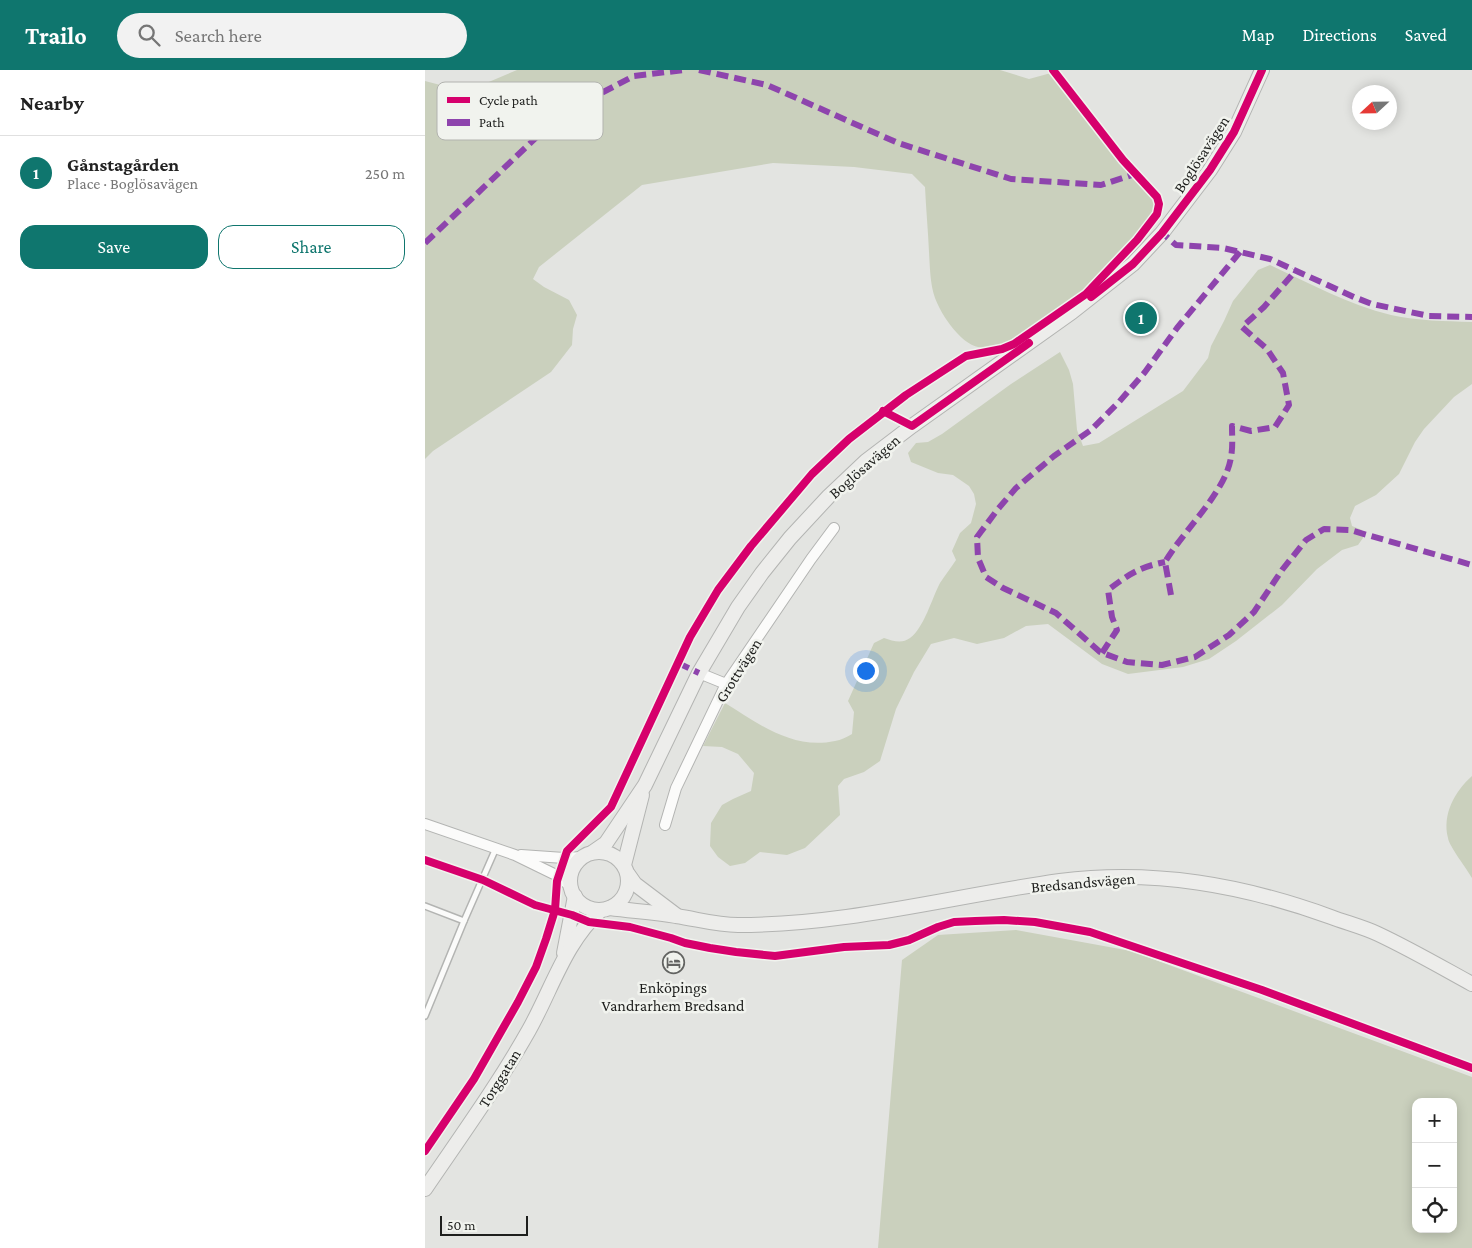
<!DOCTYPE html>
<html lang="en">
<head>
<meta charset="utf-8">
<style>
	body { margin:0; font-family:"Crimson Pro",serif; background:#f2f2f2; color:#222 }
	.controls { position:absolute; right:15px; bottom:15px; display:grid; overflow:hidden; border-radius:10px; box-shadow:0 2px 12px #0003 }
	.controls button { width:45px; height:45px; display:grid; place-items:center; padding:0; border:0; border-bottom:1px solid #e0e0e0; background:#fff; color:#222; font:25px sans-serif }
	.compass { position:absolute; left:927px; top:15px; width:45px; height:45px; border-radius:50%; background:#fff; box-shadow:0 2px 12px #0003; rotate:248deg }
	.scale { position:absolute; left:15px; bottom:12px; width:88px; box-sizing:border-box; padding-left:5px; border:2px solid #1e1f1d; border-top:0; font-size:14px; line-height:18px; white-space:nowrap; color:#1e1f1d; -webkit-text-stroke:4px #f1f3ee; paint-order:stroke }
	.you { position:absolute; left:440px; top:600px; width:18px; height:18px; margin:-12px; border:4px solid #fff; border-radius:50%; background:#1a73e8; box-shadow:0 0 0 8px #1a73e833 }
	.badge { display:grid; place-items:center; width:32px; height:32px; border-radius:50%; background:#0f766e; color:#fff; font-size:16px; font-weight:700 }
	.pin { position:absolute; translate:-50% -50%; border:2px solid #fff; box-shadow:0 1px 5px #0006 }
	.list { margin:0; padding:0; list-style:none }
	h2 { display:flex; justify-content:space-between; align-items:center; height:65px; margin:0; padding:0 20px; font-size:21px }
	h2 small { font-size:16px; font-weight:400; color:#767676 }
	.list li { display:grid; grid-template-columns:32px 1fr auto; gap:15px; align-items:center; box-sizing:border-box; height:75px; padding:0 20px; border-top:1px solid #e0e0e0 }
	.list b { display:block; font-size:19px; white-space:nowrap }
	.list p { margin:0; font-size:16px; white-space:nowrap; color:#767676 }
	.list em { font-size:16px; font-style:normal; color:#767676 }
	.actions { display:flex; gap:10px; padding:15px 20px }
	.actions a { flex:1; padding:11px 0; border:1px solid #0f766e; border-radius:15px; text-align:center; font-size:18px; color:#0f766e }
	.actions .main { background:#0f766e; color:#fff }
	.icon { flex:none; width:28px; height:28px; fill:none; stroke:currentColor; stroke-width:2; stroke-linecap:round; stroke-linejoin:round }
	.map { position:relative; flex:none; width:1047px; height:1178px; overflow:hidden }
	header { display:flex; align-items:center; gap:30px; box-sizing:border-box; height:70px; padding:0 25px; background:#0f766e; color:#fff }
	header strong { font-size:24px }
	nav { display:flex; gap:28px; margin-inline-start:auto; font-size:18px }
	.search { width:350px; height:45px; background:#f2f2f2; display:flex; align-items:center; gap:12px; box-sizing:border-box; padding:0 18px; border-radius:28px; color:#767676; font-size:19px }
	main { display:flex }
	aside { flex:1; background:#fff }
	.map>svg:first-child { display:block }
	.green { fill:#cad0bd; fill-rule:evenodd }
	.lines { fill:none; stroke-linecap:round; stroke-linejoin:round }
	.lane-casing { stroke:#b3b4b2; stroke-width:8 }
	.street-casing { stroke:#b3b4b2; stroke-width:12 }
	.secondary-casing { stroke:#b3b4b2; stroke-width:16 }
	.lane { stroke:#fbfbfa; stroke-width:5 }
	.street { stroke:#fbfbfa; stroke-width:10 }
	.secondary { stroke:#ededeb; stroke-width:14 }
	.quiet { stroke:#8e44ad; stroke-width:6; stroke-dasharray:12 6; stroke-linecap:butt }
	.cycleway-casing { stroke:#f1f3ee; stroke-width:11 }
	.cycleway { stroke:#d6006c; stroke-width:8 }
	.labels { text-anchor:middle; stroke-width:5; stroke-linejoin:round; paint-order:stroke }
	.street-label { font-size:16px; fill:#1e1f1d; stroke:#f1f3ee }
	.poi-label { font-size:16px; fill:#1e1f1d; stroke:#f1f3ee }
	.key { fill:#f1f3ee; stroke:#b2b3af; stroke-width:1 }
	.key-label { font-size:14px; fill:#1e1f1d }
</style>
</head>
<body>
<header>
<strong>Trailo</strong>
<div class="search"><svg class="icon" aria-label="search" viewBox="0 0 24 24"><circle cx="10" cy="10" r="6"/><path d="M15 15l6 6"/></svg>Search here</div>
<nav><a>Map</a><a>Directions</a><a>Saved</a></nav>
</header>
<main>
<aside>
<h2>Nearby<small></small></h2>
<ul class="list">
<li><span class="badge">1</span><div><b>Gånstagården</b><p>Place · Boglösavägen</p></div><em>250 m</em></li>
</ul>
<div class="actions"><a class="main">Save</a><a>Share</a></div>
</aside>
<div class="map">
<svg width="1047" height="1178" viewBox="0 0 1047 1178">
	<rect width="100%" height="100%" fill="#e3e4e1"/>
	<g class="green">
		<path d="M92,0H575L604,9L626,3L664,50L696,93L728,129L732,135L730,143L725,150L659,221L588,272C565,281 549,282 532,263C523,253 515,241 510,228C505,214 505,197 504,182C503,160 501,139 500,117L487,104L429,97L348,93L217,115L114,197L108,209L119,217L144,230L152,245L148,259L147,275L126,302L8,381L0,389V11L23,17L59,14Z"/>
		<path d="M845,195C884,213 924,235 966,245C993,251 1020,251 1047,252V314L1029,327L999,359L990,372L974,404L951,425L930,436L925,448L927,456L937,460L938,468L933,475L917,480L892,499L857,535L811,571L784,589L758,597L703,604L677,594L623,554L601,556L579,568L552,574L529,568L506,574L489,602L471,639L455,691L439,702L419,709L413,716L415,745L380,778L362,785L335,782L320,793L305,796L293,787L285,776L286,753L297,735L308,729L326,721L329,703L313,684L297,677L278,676L300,633C334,654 367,680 410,671C416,670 422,667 427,664L429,642L423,631L449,573L459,568C468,571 477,574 485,568C499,558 507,528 515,513C520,505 526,498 531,490L527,481L535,463L546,453L551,434L549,424L544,416L528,405L513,403L486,392L483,383L491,373L503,372L517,364L586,314L635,282L644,300L648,314L652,360L658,376L674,373L758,321L783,288L786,276L799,251L808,231L833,200Z"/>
		<path d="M1047,706V808C1042,799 1024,776 1023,768C1017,744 1030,721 1047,706Z"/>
		<path d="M591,860L706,881L1047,1007V1178H453L477,890L513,865ZM991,1032H1028V1159H991Z"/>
	</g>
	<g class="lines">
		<defs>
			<g id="lane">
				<path d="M0,836L39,851L71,778"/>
				<path d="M0,946L39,851"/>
			</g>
			<g id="street">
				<path d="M274,603L301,614"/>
				<path d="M0,754L90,785L133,806L146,817"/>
				<path d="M240,755L251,718L301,614L386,489L409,458"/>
				<path d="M96,785L139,788L157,787"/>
			</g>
			<g id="secondary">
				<circle cx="174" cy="811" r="29"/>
				<path d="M168,782L181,773L220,715L274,603L313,537L337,503L365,468L404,426L441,391L487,356L647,242L708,194L737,163L785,100L809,62L837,0"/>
				<path d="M199,795L217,725"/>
				<path d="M203,804L210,814L251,845"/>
				<path d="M185,838C207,841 229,842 251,846C272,849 291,855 313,855C422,855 527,826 635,811C729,799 818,815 906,847C922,853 938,857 953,864C985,879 1016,897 1047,914"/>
				<path d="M139,883L150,826"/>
				<path d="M0,1119C36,1066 73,1015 104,960C127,919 140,872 176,840"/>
			</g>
		</defs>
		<use href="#lane" class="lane-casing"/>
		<use href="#street" class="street-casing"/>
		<use href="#secondary" class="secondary-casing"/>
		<use href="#lane" class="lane"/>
		<use href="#street" class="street"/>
		<use href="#secondary" class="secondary"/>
		<g class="quiet">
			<path d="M274,0L342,15L473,73L586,109L676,115L710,104"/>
			<path d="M734,160L751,175L798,178L845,189L929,227L947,234L1004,246L1047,247"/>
			<path d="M0,173L136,44L209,6L259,0"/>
			<path d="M815,182L752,258L720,302L694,332L666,360L629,386L591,418L573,439L552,467L553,488L561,507L578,518L631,543L675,582L702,592L737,595L770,587L804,565L829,542L857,500L881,470L899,459L925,460L1047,495"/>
			<path d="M746,525L740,492C758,461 801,422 806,387C808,377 807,366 807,356L826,361L850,357L864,335L858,303L842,279L817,257L839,237L867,205L870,200"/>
			<path d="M677,583L692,560L687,547L683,520C703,505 714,497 740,492"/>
			<path d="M253,593L274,603"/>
		</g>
		<defs>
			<g id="cycleway">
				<path d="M666,227L708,194L737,163L785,100L809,62L837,0"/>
				<path d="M458,341L487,356L604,273"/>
				<path d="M0,790L58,810L110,835L147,845L164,852L205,857L246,868L260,873L285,878L311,882L350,886L419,877L464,875L484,870L513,857L529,852L550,851L579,850L610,852L665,862L837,920L1047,998"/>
				<path d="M0,1081L49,1009L93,932L111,897L121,869L130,840L132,811L142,781L186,737L265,567L293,520L326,476L387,404L424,369L481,325L541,286L577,279L589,274L661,224L712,170L732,144L734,134L732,127L698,90L628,0"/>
			</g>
		</defs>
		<use href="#cycleway" class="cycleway-casing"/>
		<use href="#cycleway" class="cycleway"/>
	</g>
	<defs>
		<symbol id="hotel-ring" viewBox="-11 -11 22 22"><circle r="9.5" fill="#f1f3ee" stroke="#636462" stroke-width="1.5"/><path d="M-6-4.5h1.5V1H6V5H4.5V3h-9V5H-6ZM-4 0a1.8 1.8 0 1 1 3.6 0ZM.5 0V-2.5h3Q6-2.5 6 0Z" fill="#636462"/></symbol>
	</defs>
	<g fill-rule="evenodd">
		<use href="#hotel-ring" x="236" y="880" width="25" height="25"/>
	</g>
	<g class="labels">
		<g class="street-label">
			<text transform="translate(776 84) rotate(-57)" y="6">Boglösavägen</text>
			<text transform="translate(439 396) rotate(-41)" y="6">Boglösavägen</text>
			<text transform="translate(313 600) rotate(-58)" y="6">Grottvägen</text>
			<text transform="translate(658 812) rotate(-5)" y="6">Bredsandsvägen</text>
			<text transform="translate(74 1008) rotate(-58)" y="6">Torggatan</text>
		</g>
		<g class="poi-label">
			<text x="248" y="923">Enköpings<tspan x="248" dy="18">Vandrarhem Bredsand</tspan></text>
		</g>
	</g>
	<rect x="12" y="12" width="166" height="58" rx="8" class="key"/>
	<rect x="22" y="27" width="23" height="6" fill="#d6006c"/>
	<rect x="22" y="49" width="23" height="7" fill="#8e44ad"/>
	<g class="key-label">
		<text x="54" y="35">Cycle path</text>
		<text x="54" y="57">Path</text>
	</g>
</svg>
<div class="controls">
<button>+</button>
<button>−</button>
<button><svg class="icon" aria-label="locate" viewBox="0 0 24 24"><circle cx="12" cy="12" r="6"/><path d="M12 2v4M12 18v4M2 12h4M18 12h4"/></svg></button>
</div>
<svg class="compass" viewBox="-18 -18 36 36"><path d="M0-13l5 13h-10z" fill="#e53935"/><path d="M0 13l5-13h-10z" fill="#767676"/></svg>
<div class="scale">50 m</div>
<div class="you"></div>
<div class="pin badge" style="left:716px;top:248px">1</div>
</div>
</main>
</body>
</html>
